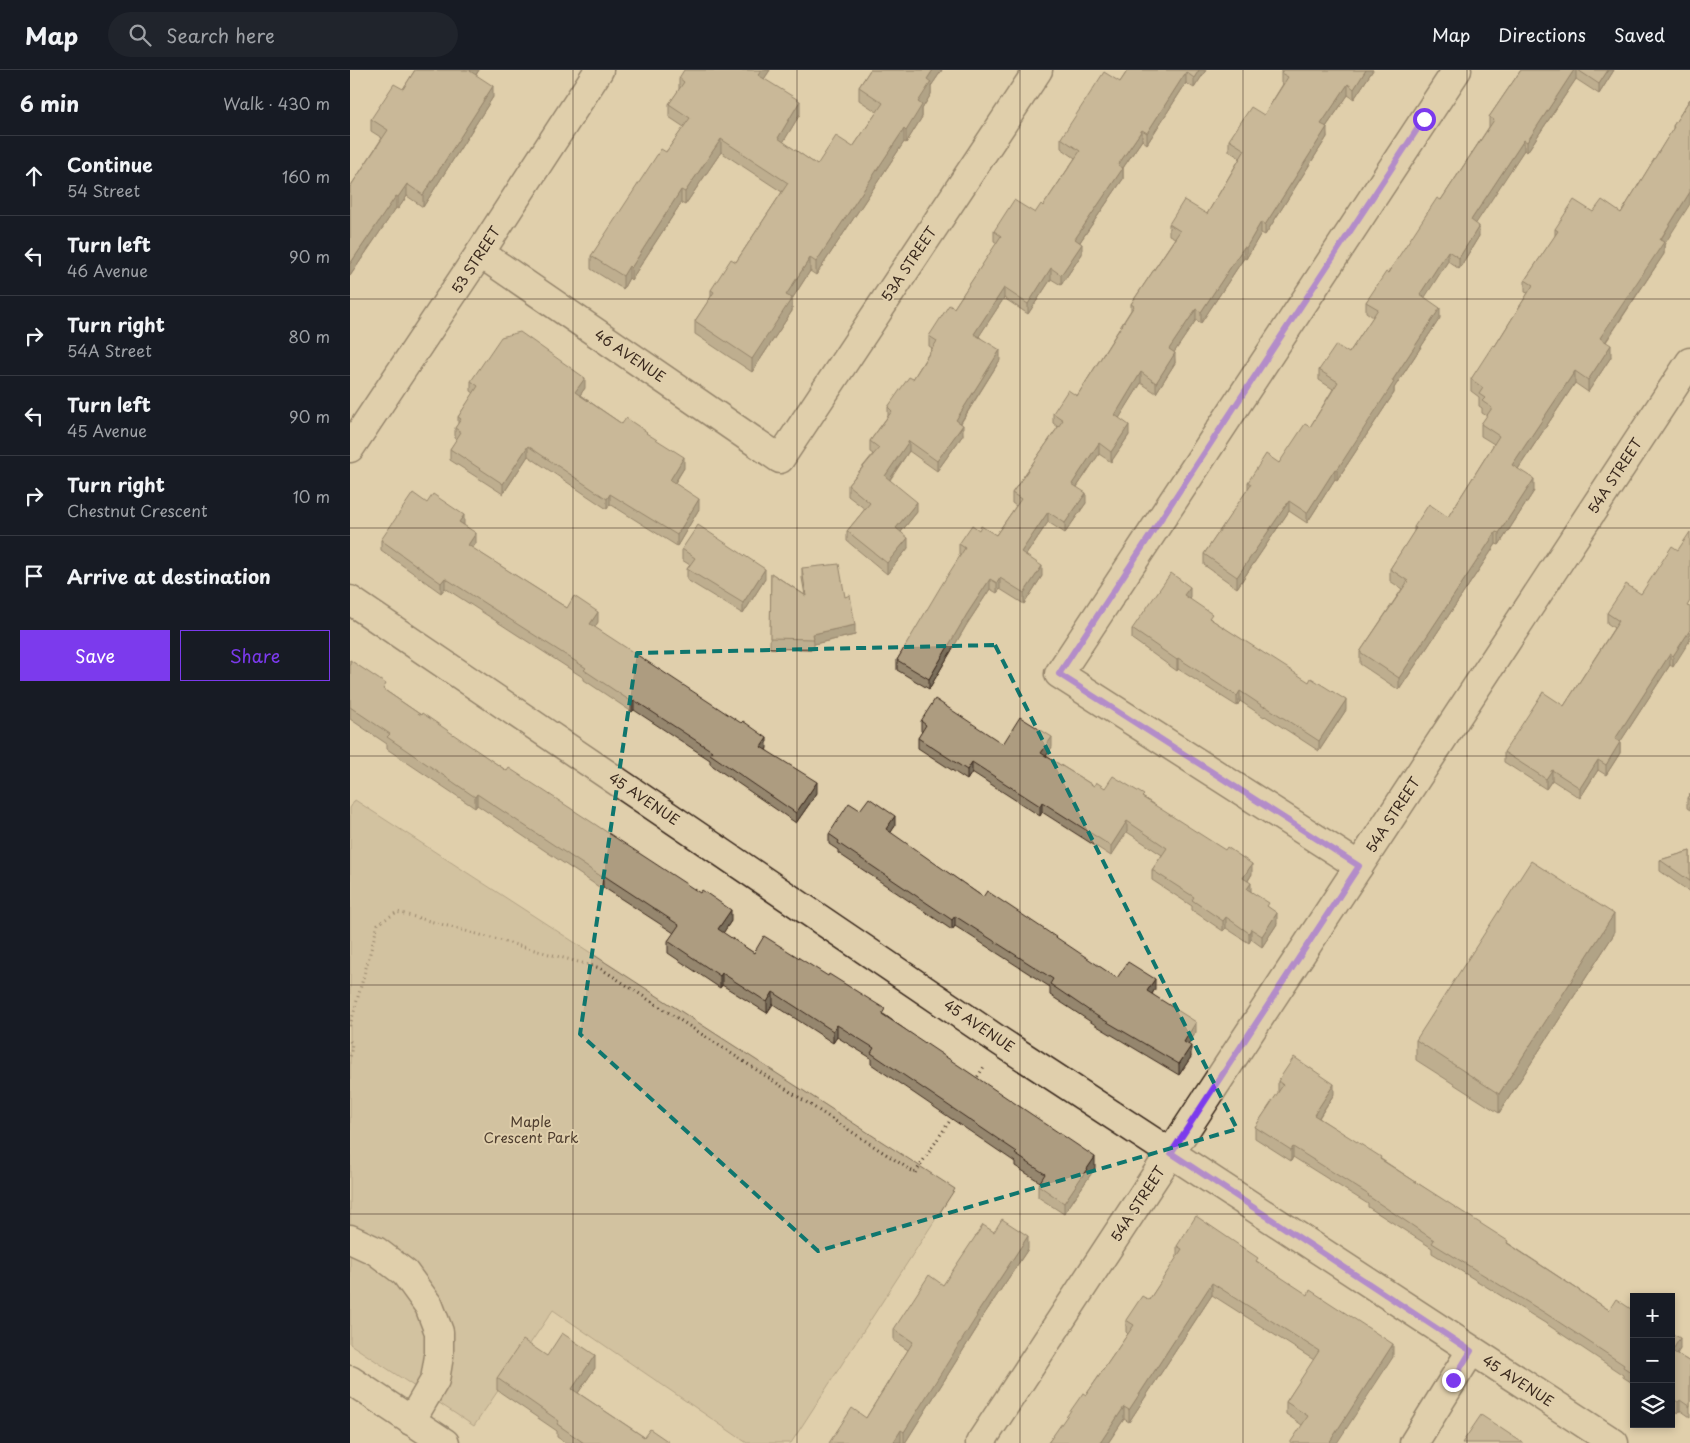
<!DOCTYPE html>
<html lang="en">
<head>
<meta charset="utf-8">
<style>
	body { margin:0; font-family:"Playpen Sans",sans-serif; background:#20242c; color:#f1f3f6 }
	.controls { position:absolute; right:15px; bottom:15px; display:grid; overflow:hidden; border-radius:0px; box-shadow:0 2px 8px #0003 }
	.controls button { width:45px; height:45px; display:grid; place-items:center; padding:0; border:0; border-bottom:1px solid #363941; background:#171b24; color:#f1f3f6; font:25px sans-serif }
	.stop { position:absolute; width:15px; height:15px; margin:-11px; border:4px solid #7c3aed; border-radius:50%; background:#fff }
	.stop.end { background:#7c3aed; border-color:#fff; box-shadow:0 1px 5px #0008 }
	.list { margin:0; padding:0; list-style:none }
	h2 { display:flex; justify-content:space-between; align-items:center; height:65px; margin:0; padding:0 20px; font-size:21px }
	h2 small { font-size:16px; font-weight:400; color:#9ea1a6 }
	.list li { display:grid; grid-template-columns:32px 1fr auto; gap:15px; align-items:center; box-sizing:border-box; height:80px; padding:0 20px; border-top:1px solid #363941 }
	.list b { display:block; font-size:19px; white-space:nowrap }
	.list p { margin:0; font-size:16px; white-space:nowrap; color:#9ea1a6 }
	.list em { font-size:16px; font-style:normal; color:#9ea1a6 }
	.actions { display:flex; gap:10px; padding:15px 20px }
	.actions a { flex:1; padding:11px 0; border:1px solid #7c3aed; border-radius:0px; text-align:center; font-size:18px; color:#7c3aed }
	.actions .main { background:#7c3aed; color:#fff }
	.icon { flex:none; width:28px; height:28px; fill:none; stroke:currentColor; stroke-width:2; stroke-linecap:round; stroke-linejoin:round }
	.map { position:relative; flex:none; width:1340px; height:1373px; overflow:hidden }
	header { display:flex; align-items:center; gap:30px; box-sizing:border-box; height:70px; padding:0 25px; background:#171b24; border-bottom:1px solid #363941 }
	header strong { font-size:24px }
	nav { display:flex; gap:28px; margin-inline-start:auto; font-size:18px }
	.search { width:350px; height:45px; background:#20242c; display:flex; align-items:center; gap:12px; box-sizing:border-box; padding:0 18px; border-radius:28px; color:#9ea1a6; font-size:19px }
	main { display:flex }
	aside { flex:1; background:#171b24 }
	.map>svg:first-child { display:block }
	.green { fill:#c2b192; stroke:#7e6e58 }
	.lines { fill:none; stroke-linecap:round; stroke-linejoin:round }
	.minor-casing { stroke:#3b2a1e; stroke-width:31 }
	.path { stroke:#3b2a1e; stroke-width:3; stroke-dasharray:1 4; stroke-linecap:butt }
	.minor { stroke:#e0cfac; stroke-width:28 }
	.wall { fill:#95866e; stroke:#3b2a1e }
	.shaded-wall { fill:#796d5a; stroke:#3b2a1e }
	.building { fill:#ad9c80; stroke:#3b2a1e }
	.route { stroke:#7c3aed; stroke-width:6 }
	.marked { fill:none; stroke:#0f766e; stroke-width:4; stroke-dasharray:10 6; stroke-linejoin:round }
	.grid { fill:none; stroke:#3b2a1e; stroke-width:1; stroke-opacity:0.55 }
	.labels { text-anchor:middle; stroke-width:4; stroke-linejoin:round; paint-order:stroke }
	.street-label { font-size:14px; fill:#3b2a1e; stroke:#e0cfac }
	.park-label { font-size:14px; fill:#4f3e2f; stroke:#e0cfac }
</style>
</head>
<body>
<header>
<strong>Map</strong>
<div class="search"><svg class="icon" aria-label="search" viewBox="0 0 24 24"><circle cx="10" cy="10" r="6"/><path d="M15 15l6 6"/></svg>Search here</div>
<nav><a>Map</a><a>Directions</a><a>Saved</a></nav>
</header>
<main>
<aside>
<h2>6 min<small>Walk · 430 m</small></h2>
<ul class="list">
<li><svg class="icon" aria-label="ahead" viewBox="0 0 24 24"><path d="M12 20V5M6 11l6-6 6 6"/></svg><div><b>Continue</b><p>54 Street</p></div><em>160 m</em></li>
<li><svg class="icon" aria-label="left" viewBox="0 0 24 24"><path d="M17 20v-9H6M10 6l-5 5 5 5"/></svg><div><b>Turn left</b><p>46 Avenue</p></div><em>90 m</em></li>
<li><svg class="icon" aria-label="right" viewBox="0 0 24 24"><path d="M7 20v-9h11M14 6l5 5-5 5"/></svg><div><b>Turn right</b><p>54A Street</p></div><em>80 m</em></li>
<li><svg class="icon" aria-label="left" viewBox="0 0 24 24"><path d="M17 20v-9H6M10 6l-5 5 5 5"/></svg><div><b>Turn left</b><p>45 Avenue</p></div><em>90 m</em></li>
<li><svg class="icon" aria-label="right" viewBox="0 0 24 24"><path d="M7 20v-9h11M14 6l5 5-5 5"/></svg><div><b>Turn right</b><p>Chestnut Crescent</p></div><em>10 m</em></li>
<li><svg class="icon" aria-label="arrive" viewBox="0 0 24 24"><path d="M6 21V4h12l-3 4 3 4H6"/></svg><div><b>Arrive at destination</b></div></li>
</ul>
<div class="actions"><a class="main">Save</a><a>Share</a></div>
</aside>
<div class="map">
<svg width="1340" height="1373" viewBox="0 0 1340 1373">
	<rect width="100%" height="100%" fill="#e0cfac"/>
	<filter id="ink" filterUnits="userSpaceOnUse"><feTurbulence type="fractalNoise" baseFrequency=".02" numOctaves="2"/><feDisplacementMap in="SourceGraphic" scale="10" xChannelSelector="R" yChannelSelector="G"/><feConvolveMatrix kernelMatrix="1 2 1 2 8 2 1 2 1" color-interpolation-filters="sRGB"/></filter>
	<g filter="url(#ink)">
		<path class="green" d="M5,730L605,1119L441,1373H397L203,1240L124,1356L0,1274V738Z"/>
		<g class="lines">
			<defs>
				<g id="minor">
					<path d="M130,183L430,389L688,0"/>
					<path d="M0,378L130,183L249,0"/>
					<path d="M0,530L651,972L1264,1373"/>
					<path d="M1009,796L709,604L1107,0"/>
					<path d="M0,1169L26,1181L55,1203L79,1236L89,1262V1286L85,1310L61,1351"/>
					<path d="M0,1310L95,1373"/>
					<path d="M630,1373L1340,292"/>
					<path d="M1064,1373L1121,1281"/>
				</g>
			</defs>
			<use href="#minor" class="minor-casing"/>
			<g class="path">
				<path d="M0,956L28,854L47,842L250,898L565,1103L603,1046"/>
				<path d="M0,971L2,974L0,990"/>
				<path d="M625,1011L635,995"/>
			</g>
			<use href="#minor" class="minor"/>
		</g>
		<g class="wall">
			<path d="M65,0H129L126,5L143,27L73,137L57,126L48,139L46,138L0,206V117L32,68L21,61V49L53,19Z"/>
			<path d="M420,0L414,9L450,44L433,72L467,95L503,77L527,42L509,30V17L520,0H592L581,16V24L572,39V47L556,73L554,72L466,205L460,201L442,229V241L402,302L345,264V251L361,227V220L386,192L432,122L371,82L335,135L331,133L281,210L279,208L273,219L241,199V186L334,57L319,47V34L329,20V8Z"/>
			<path d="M778,0H856L844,18L836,13L797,74L792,70L773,98V109L730,172L732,184L711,215L701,209L678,244L654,228L629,266L650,290L611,353L613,365L587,401L559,381L540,410L567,442L551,462L558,478L537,504L497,471V461L515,439L498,426V415L523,384L520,382V371L538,346V337L563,309L582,278L579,276V266L604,238L647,173L644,171V161L685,143L693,136L725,88L711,78V68L770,12Z"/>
			<path d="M933,0H1023L1004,29L998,25L976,57L977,67L915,165L911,163L896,189L894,188L851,253L846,250L824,282L825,293L806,323L791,313L769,348L779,365L761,392L749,384L727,417L736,433L715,463L698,452L676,485L692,506L674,534L650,519L647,523L640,519L617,554L579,619L547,600V590L611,486L609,485V474L629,460L646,465L666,436L662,433V423L708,357L703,353V343L727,326L781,240V234L825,168L819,165V154L857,144L890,88L879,81V70L914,45L933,14L931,13V3Z"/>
			<path d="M1171,0H1264L1249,24L1226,9L1177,82L1174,80L1125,153L1129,166L1109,199L1098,191L1074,227L1090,248L1044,318V323L987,410L985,409L957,453L939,441L887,518L854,495V484L898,420V412L929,393L960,357L983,319L969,310V300L999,283L1023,247L1016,242V232L1091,130L1139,57V47Z"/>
			<path d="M1340,29L1314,175V184L1256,272L1261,287L1238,322L1225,313L1168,399L1184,421L1149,475L1146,474L1049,620L1010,594V582L1052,519L1040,511V499L1064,462V457L1098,447L1144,374L1131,366V354L1137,346L1132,343V338L1129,336V327L1121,321V309L1145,276L1178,223L1175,222V210L1205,166V159L1243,142L1271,143L1323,59V56Z"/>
			<path d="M121,311L235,318L230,325L272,354L297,364L334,398L325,413L349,439L327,476L260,434L257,439L178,386L153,424L100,390V379L107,369L105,368V358L108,354V347L124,323L121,321Z"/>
			<path d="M77,433L114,455L126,473L122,478L217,538L248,552L244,557L417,678L416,680L467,723L446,753L360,694V690L284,640L282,642L234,610V608L95,518L91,523L31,480V470Z"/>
			<path d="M332,479L415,509L393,544L337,510V499L340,495L332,490Z"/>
			<path d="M1328,480L1323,597L1320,595L1270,672V683L1256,705L1248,700L1230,728L1202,710L1196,719L1154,692V682L1214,636L1264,558L1257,553V543L1291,524Z"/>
			<path d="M452,498L495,527L505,565L464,574V579L420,578L421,503L455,525L452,508Z"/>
			<path d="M840,527L839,529L862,550L996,640L969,681L915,646L914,647L890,631L887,636L828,599L827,601L782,569V559Z"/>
			<path d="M0,590L36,621L71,645L157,701L381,851L373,863L404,883L535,945L745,1098L714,1144L688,1127V1115L690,1112L665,1096V1092L521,994V988L487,967L483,973L423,934L417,943L372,915L370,918L318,883V871L324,863L253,817L252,819L127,735L125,738L37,679V674L0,649Z"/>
			<path d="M571,651L653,674L702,677L696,686L744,716L755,718L794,728L902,804L898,811L901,822L919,838L927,854L912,877L901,869L899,873L876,858L873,861L842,840V836L802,810V800L812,785L777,762L761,786L692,742L690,746L622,702L617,710L568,678V668L572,662L571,661Z"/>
			<path d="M1340,724V740L1337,738V728Z"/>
			<path d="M510,740L545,756L540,763L633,827L767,908L805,919L802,924L846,962L838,975L841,987L829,1005L747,956L700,925V917L605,856L602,860L488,783V780L479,774V764Z"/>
			<path d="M1340,781V822L1310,801V790Z"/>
			<path d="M1264,864L1149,1043L1066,990V970Z"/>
			<path d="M928,1011L984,1024L969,1048L1259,1240L1284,1241V1314L1273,1307V1305L1195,1253L1082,1183V1178L1018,1137V1134L943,1087L941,1091L905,1068V1057L929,1022H928Z"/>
			<path d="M644,1162L678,1179L627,1255V1258L555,1373H552L516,1348L558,1280L544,1271V1259L593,1215Z"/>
			<path d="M827,1176L908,1192L1043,1287L952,1355L936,1344V1332L964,1290L862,1225L779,1352L774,1349L758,1373H698L736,1325L778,1264L776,1262V1250L799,1230L827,1188Z"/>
			<path d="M1321,1263L1330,1279L1327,1284L1340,1292V1347L1330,1340L1328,1343L1321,1338Z"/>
			<path d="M197,1286L245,1298L228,1323L294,1367L319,1373H216L207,1367V1361L147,1320V1308Z"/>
		</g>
		<g class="shaded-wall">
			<path d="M121,0H129L120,13V1Z"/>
			<path d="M412,0H420L408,18V5Z"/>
			<path d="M583,0H592L581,16V24L572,39V47L556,73V61L568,32L577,9Z"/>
			<path d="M849,0H856L844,18V8Z"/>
			<path d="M1016,0H1023L1004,29V19Z"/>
			<path d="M1224,0H1226V9L1177,82V72Z"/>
			<path d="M1258,0H1264L1249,24V14Z"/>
			<path d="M836,2V13L797,74V63Z"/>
			<path d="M998,14V25L971,64V54Z"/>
			<path d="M143,16V27L73,137V125Z"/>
			<path d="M450,31V44L428,81V68Z"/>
			<path d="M977,57V67L915,165V155Z"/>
			<path d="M554,59V72L466,205V192Z"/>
			<path d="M792,60V70L768,105V95Z"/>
			<path d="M371,69V82L335,135V122Z"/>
			<path d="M1174,70V80L1121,161V150Z"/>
			<path d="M773,98V109L725,179V169Z"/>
			<path d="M57,114V126L48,139V127Z"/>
			<path d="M331,120V133L281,210V198Z"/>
			<path d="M1340,122V134L1314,175V184L1250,280V268Z"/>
			<path d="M46,126V138L0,206V194Z"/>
			<path d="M911,152V163L896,189V178Z"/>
			<path d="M1129,156V166L1109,199V188Z"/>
			<path d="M732,174V184L711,215V205Z"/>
			<path d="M894,177V188L851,253V242Z"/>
			<path d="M1098,181V191L1070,235V224Z"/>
			<path d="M460,188V201L442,229V241L402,302V289L436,225Z"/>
			<path d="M279,196V208L273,219V206Z"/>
			<path d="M701,198V209L678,244V234Z"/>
			<path d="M654,218V228L624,274V264Z"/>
			<path d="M1090,238V248L1044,318V323L987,410V400L1042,311Z"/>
			<path d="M846,239V250L819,290V279Z"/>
			<path d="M1261,275V287L1238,322V310Z"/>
			<path d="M650,280V290L606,360V350Z"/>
			<path d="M825,283V293L806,323V313Z"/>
			<path d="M1225,301V313L1162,408V395Z"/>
			<path d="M791,302V313L765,355V345Z"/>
			<path d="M235,308V318L225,332V322Z"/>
			<path d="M613,355V365L587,401V391Z"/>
			<path d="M779,355V365L761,392V382Z"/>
			<path d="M559,371V381L535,416V406Z"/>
			<path d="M749,373V384L722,424V414Z"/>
			<path d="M178,376V386L153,424V414Z"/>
			<path d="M334,387V398L320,420V410Z"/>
			<path d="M985,399V409L957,453V443Z"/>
			<path d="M1184,409V421L1149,475V463Z"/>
			<path d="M736,423V433L715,463V453Z"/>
			<path d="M260,424V434L257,439V429Z"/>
			<path d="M349,429V439L327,476V465Z"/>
			<path d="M939,431V441L887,518V507Z"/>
			<path d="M567,432V442L546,468V458Z"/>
			<path d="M698,442V452L671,492V482Z"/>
			<path d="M114,445V455L109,452Z"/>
			<path d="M1146,462V474L1049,620V608Z"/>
			<path d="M126,463V473L118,485V475Z"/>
			<path d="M558,468V478L537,504V493Z"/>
			<path d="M692,496V506L674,534V523Z"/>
			<path d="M415,499V509L393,544V533Z"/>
			<path d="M95,508V518L91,523V513Z"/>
			<path d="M650,508V519L647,523V513Z"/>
			<path d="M640,509V519L617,554L579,619V609L617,544Z"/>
			<path d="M840,517V527L834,536V525Z"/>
			<path d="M248,542V552L240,565V554Z"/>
			<path d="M505,555V565L464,574L463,564Z"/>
			<path d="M1340,560V570L1323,597V586Z"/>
			<path d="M1320,584V595L1265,680V669Z"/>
			<path d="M828,588V599L827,601V590Z"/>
			<path d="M890,621V631L887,636V626Z"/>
			<path d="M284,630V640L282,642V632Z"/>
			<path d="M996,630V640L969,681V671Z"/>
			<path d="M702,667V677L691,694V683Z"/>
			<path d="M417,668V678L411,687V677Z"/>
			<path d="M1270,672V683L1256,705V695Z"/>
			<path d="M1248,690V700L1230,728V718Z"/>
			<path d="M622,692V702L617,710V700Z"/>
			<path d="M1202,700V710L1196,719V709Z"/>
			<path d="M467,712V723L446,753V743Z"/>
			<path d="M127,724V735L125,738V727Z"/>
			<path d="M692,732V742L690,746V736Z"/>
			<path d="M545,746V756L536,770V759Z"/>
			<path d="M777,751V762L761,786V776Z"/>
			<path d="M902,794V804L893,818V808Z"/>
			<path d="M253,805V817L252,819V807Z"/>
			<path d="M901,813V823L897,819Z"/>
			<path d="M381,840V851L368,871V859Z"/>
			<path d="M927,843V854L912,877V866Z"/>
			<path d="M1264,844V864L1149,1043V1024Z"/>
			<path d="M605,846V856L602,860V850Z"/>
			<path d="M876,847V858L873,861V851Z"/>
			<path d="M901,859V869L899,873V863Z"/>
			<path d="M372,903V915L370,918V906Z"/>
			<path d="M805,909V919L797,931V921Z"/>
			<path d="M423,922V934L417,943V932Z"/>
			<path d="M846,952V962L834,982V972Z"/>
			<path d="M487,955V967L483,973V961Z"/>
			<path d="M841,976V987L829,1005V994Z"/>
			<path d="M984,1014V1024L964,1055V1045Z"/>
			<path d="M943,1077V1087L941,1091V1080Z"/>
			<path d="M745,1087V1098L714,1144V1133Z"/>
			<path d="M678,1166V1179L627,1255V1258L555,1373H554V1362L626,1245Z"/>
			<path d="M862,1213V1225L779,1352V1340Z"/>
			<path d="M1330,1268V1279L1322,1291V1281Z"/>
			<path d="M1043,1274V1287L987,1373H979Z"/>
			<path d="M245,1285V1298L222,1332V1319Z"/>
			<path d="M1330,1330V1340L1328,1343V1332Z"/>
			<path d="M774,1337V1349L758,1373H750Z"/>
			<path d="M551,1360V1372L543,1373Z"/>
		</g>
		<g class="building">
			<path d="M65,0H121L120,1L143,16L73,125L57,114L48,127L46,126L0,194V117L38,60L21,49L44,14L53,19Z"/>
			<path d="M334,0H412L408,5L450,31L428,68L467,95L486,66L503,77L533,33L509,17L520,0H583L577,9L581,12L568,32L572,35L556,61L554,59L466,192L460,188L436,225L442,228L402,289L345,251L364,222L361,220L381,189L386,192L438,113L371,69L335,122L331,120L281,198L279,196L273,206L241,186L311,79L316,82L340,48L319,34L334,12L329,8Z"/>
			<path d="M778,0H849L844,8L836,2L797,63L792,60L768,95L773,98L725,169L732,174L711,205L701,198L678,234L654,218L624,264L650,280L606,350L613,355L587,391L559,371L535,406L567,432L546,458L558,468L537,493L497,461L520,433L498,415L529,378L520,371L542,341L538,337L559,307L563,309L587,271L579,266L599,235L604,238L651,166L644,161L664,130L685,143L691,134L693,136L730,81L711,68L754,2L770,12Z"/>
			<path d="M933,0H1016L1004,19L998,14L971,54L977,57L915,155L911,152L896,178L894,177L851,242L846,239L819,279L825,283L806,313L791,302L765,345L779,355L761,382L749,373L722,414L736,423L715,453L698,442L671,482L692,496L674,523L650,508L647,513L640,509L617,544L579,609L547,590L591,516L615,478L609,474L622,455L629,460L631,456L646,465L671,429L662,423L713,350L703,343L718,320L727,326L784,236L781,234L830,161L819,154L834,130L857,144L895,80L879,70L901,37L914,45L938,7L931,3Z"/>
			<path d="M1171,0H1224L1177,72L1174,70L1121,150L1129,156L1109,188L1098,181L1070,224L1090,238L1042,311L1044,312L987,400L985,399L957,443L939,431L887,507L854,484L901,414L898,412L916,384L929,393L955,354L960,357L988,312L969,300L986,275L999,283L1028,239L1016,232L1036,202L1038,203L1087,128L1091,130L1144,50L1139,47Z"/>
			<path d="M1228,0H1258L1249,14Z"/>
			<path d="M1340,29V122L1310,170L1314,172L1250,268L1261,275L1238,310L1225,301L1162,395L1184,409L1149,463L1146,462L1049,608L1010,582L1058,511L1040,499L1066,458L1064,457L1079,434L1098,447L1149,366L1131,354L1142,338L1132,331L1135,328L1129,324L1133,318L1121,309L1143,275L1145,276L1183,215L1175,210L1208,161L1205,159L1224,130L1243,142L1252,130L1271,143L1324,57L1323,56Z"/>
			<path d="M170,262L235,308L225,322L272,354L276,348L297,362L296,363L334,387L320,410L349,429L327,465L260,424L257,429L178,376L153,414L100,379L111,362L105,358L111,349L108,347L128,316L121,311L151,267Z"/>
			<path d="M63,423L77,433L83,424L114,445L109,452L126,463L118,475L217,538L224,526L248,542L240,554L391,653L393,651L417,668L411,677L467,712L446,743L360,684L362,681L284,630L282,632L234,600L236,598L95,508L91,513L31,470Z"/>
			<path d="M348,455L415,499L393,533L337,499L345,488L332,479Z"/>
			<path d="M1340,462V531L1337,536L1340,537V560L1323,586L1320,584L1265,669L1270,672L1256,695L1248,690L1230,718L1202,700L1196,709L1154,682L1193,622L1214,636L1269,551L1257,543L1276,514L1291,524L1322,476L1328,480Z"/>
			<path d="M489,494L495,527L500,525L505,555L463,564L464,569L420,568L421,503L456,526L452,498Z"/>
			<path d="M821,503L840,517L834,525L862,544L859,548L959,612L961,608L996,630L969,671L915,636L914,637L890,621L887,626L828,588L827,590L782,559Z"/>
			<path d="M0,590L36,614L33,619L71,645L72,643L157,701L159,698L350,823L352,820L381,840L368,859L404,883L414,866L478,906L479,904L535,939L532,944L745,1087L714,1133L688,1115L695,1104L665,1084L667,1082L521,983L524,978L487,955L483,961L423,922L417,932L372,903L370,906L318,871L329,855L253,805L252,807L127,724L125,727L37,667L40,664L0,637Z"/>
			<path d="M585,629L653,674L670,647L702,667L691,683L744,716L746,712L755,718L763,706L794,725L792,727L875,780L877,777L902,794L893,808L901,813L897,819L919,833L917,836L927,843L912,866L901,859L899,863L876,847L873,851L842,830L844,827L802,800L817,778L777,751L761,776L692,732L690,736L622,692L617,700L568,668L576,655L571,651Z"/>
			<path d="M1340,724V730L1337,728Z"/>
			<path d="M519,728L545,746L536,759L633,827L637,821L767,908L778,892L805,909L797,921L846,952L834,972L841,976L829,994L747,946L700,914L703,909L605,846L602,850L488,773L489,771L479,764L499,733L510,740Z"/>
			<path d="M1340,781V811L1310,790Z"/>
			<path d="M1181,791L1264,844L1149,1024L1066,970Z"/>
			<path d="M944,987L984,1014L964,1045L1031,1087L1030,1089L1158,1171L1157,1173L1259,1240L1266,1229L1284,1241V1304L1273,1297L1274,1295L1195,1243L1082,1173L1084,1170L1018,1126L1019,1125L943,1077L941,1080L905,1057L933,1015L928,1011Z"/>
			<path d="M846,1146L908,1188L906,1191L958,1225L960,1220L1043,1274L979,1373H940L958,1346L936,1332L969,1281L862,1213L779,1340L774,1337L750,1373H698L733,1323L736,1325L784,1255L776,1250L792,1226L799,1230L832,1179L827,1176Z"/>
			<path d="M652,1149L678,1166L626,1245L627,1246L554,1362L551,1360L543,1373H479L502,1338L516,1348L563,1272L544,1259L579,1205L593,1215L633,1155L644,1162Z"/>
			<path d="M212,1263L245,1285L222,1319L294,1367L300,1359L319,1372L318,1373H234L207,1354L209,1351L147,1308L173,1270L197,1286Z"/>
			<path d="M1321,1263L1330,1268L1322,1281L1340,1292V1337L1330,1330L1328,1332L1321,1328Z"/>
			<path d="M1131,1345L1173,1373H1112Z"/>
		</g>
	</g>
	<g class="lines" filter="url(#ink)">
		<path class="route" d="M1074,49L709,604L1009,796L821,1083L1121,1281L1103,1310"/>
	</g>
	<path d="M0 0H1340V1373H0ZM645,575L887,1059L468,1181L230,964L287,583Z" fill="#e0cfac" fill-opacity=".55" fill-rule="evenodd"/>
	<path class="marked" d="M645,575L887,1059L468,1181L230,964L287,583Z"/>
	<path class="grid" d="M223,0V1373M447,0V1373M670,0V1373M893,0V1373M1117,0V1373M0,229H1340M0,458H1340M0,686H1340M0,915H1340M0,1144H1340"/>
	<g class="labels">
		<g class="street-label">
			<text transform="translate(126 190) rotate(-57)" y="5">53 STREET</text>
			<text transform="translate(559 194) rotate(-56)" y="5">53A STREET</text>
			<text transform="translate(280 286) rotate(34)" y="5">46 AVENUE</text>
			<text transform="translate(1265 406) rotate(-57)" y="5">54A STREET</text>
			<text transform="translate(294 729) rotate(34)" y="5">45 AVENUE</text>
			<text transform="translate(1043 745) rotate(-57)" y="5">54A STREET</text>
			<text transform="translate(629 956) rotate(34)" y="5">45 AVENUE</text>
			<text transform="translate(788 1134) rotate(-57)" y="5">54A STREET</text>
			<text transform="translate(1168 1311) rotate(33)" y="5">45 AVENUE</text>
		</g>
		<g class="park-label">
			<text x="181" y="1057">Maple<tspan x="181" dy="16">Crescent Park</tspan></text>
		</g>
	</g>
</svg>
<div class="controls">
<button>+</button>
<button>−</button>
<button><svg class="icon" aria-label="layers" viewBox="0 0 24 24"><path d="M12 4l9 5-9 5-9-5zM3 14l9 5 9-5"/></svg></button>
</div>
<div class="stop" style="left:1074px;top:49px"></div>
<div class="stop end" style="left:1103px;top:1310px"></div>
</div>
</main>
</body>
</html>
